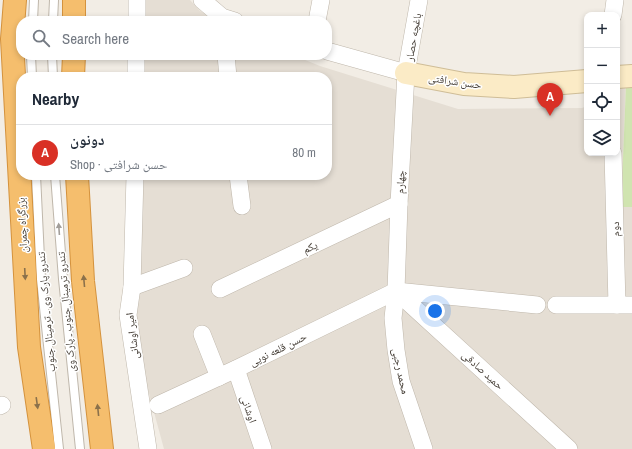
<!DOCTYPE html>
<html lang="en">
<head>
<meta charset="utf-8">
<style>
	body { margin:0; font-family:"Archivo Narrow","Noto Naskh Arabic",sans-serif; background:#f6f6f7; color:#1f2937 }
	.controls { position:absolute; right:12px; top:12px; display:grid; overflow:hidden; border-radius:8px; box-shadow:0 2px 6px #0003 }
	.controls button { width:36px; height:36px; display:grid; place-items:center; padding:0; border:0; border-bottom:1px solid #e0e1e3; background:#fff; color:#1f2937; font:20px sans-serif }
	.you { position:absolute; left:435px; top:311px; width:14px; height:14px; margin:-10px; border:3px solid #fff; border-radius:50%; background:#1a73e8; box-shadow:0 0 0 6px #1a73e833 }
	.badge { display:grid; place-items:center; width:26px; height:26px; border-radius:50%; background:#d93025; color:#fff; font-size:13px; font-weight:700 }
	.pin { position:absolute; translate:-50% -33px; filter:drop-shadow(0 1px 2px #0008) }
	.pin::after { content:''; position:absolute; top:21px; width:14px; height:12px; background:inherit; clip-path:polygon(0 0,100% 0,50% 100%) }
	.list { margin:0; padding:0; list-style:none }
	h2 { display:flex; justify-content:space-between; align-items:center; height:52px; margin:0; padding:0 16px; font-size:17px }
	h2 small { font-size:13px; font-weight:400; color:#747a83 }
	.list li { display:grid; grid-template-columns:26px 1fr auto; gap:12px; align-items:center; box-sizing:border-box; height:56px; padding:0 16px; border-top:1px solid #e0e1e3 }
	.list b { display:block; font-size:15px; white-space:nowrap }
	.list p { margin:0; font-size:13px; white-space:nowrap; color:#747a83 }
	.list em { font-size:13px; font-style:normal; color:#747a83 }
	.icon { flex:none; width:22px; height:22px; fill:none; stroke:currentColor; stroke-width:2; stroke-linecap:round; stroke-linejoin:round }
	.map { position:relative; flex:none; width:632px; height:449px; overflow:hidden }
	.search { position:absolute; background:#fff; box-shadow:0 2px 6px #0003; left:16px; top:16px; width:316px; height:44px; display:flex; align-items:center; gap:10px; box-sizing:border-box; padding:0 14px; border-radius:16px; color:#747a83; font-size:15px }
	.panel { position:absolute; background:#fff; box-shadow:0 2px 6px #0003; left:16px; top:72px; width:316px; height:108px; border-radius:16px }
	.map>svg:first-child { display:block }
	.residential { fill:#e5ded4 }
	.green { fill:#d0e4b0 }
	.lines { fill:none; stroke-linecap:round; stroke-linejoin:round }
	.lane-casing { stroke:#bfb7ab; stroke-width:10 }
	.street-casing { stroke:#bfb7ab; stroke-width:18 }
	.secondary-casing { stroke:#cfbd97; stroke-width:24 }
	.highway-casing { stroke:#d4923d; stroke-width:24 }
	.lane { stroke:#fff; stroke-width:8 }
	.street { stroke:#fff; stroke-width:17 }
	.secondary { stroke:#fbebc6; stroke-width:22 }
	.highway { stroke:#f5be6d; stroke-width:22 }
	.oneway { fill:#a29e9a }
	.oneway2 { fill:#8b714b }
	.labels { text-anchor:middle; stroke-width:3; stroke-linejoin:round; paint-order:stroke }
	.street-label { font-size:11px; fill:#443d35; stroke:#fff }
</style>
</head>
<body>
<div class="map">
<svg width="632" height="449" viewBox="0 0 632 449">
	<rect width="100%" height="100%" fill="#f2ede5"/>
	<g class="residential">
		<path d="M143,0H190L200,11L218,21H143Z"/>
		<path d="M142,55H293L320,66L458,109L582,108L587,106V153H617V90L626,85L621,207H632V449H164L129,320L140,175H327V77H142Z"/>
	</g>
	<path class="green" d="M626,85H632V207H621Z"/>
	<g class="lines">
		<defs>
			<g id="lane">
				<path d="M33,21L34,0"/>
				<path d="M53,21L54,0"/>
				<path d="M31,55L32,77"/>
				<path d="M52,55L53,77"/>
				<path d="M36,175L41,279L59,449"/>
				<path d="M55,175L63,279L80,449"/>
			</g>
			<g id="street">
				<path d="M202,0L222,17L235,21"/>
				<path d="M419,0L406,73L399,204L396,291L393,318L396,350L401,381L424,449"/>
				<path d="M613,15L615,0"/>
				<path d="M137,21V0"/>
				<path d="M317,21L321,0"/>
				<path d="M327,51L406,73"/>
				<path d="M226,55L228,77"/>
				<path d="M136,77V55"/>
				<path d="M613,153L617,305"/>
				<path d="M135,175L132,287L128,315L148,449"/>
				<path d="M238,175L242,206"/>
				<path d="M132,287L184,268"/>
				<path d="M220,289L399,204"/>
				<path d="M396,291L569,449"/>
				<path d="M396,291L537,305"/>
				<path d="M556,305H632"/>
				<path d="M202,334L219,377"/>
				<path d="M236,369L263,449"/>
				<path d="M158,405L236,369L396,291"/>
				<path d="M0,406L2,405"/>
			</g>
			<g id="secondary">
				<path d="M406,73L464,84L514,87L587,81"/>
				<path d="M617,77L632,76"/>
			</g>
			<g id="highway">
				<path d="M15,0L12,39L29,347L44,449"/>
				<path d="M74,21V0"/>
				<path d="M73,77L74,55"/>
				<path d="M77,175L83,281L102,449"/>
			</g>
		</defs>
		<use href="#lane" class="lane-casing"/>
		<use href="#street" class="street-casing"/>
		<use href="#secondary" class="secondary-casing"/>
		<use href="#highway" class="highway-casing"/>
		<use href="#lane" class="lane"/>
		<use href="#street" class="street"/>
		<use href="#secondary" class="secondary"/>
		<use href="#highway" class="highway"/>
	</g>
	<defs><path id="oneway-solid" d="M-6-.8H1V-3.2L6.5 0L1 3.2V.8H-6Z"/></defs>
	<use class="oneway" href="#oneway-solid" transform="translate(59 229) rotate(-94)"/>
	<g class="oneway2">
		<use href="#oneway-solid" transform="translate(25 274) rotate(87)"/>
		<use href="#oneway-solid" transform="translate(84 281) rotate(-95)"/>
		<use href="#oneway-solid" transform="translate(37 403) rotate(82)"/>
		<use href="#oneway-solid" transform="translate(98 410) rotate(-96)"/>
	</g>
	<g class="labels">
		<g class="street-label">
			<text transform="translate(413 37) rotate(-80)" y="4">باغچه حصار</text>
			<text transform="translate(455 81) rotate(8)" y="4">حسن شرافتی</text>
			<text transform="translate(400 182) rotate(-87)" y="4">چهارم</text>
			<text transform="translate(22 225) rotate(-93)" y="4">بزرگراه چمران</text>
			<text transform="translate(615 229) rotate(-91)" y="4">دوم</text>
			<text transform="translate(310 247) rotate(-25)" y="4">یکم</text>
			<text transform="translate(46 312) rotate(-95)" y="4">تندرو پارک وی ـ ترمینال جنوب</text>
			<text transform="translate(66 312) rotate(-95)" y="4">تندرو ترمینال جنوب ـ پارک وی</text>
			<text transform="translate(132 336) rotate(-97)" y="4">امیر اوشانی</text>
			<text transform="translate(278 349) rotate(-26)" y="4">حسن قلعه نویی</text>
			<text transform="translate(483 370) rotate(42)" y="4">حمید صادقی</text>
			<text transform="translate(401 371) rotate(78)" y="4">محمد رجبی</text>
			<text transform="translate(249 409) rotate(71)" y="4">اوشانی</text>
		</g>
	</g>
</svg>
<div class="controls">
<button>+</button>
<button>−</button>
<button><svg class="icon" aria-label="locate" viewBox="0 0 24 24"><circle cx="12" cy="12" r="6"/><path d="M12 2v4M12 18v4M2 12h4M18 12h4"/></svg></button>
<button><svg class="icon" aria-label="layers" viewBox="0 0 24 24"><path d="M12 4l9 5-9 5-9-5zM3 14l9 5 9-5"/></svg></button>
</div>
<div class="you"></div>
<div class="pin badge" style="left:550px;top:116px">A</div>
<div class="search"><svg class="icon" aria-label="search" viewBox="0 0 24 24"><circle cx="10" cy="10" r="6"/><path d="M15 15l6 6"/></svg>Search here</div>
<section class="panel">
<h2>Nearby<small></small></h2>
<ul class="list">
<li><span class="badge">A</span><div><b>دونون</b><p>Shop · حسن شرافتی</p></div><em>80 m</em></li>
</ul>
</section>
</div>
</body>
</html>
